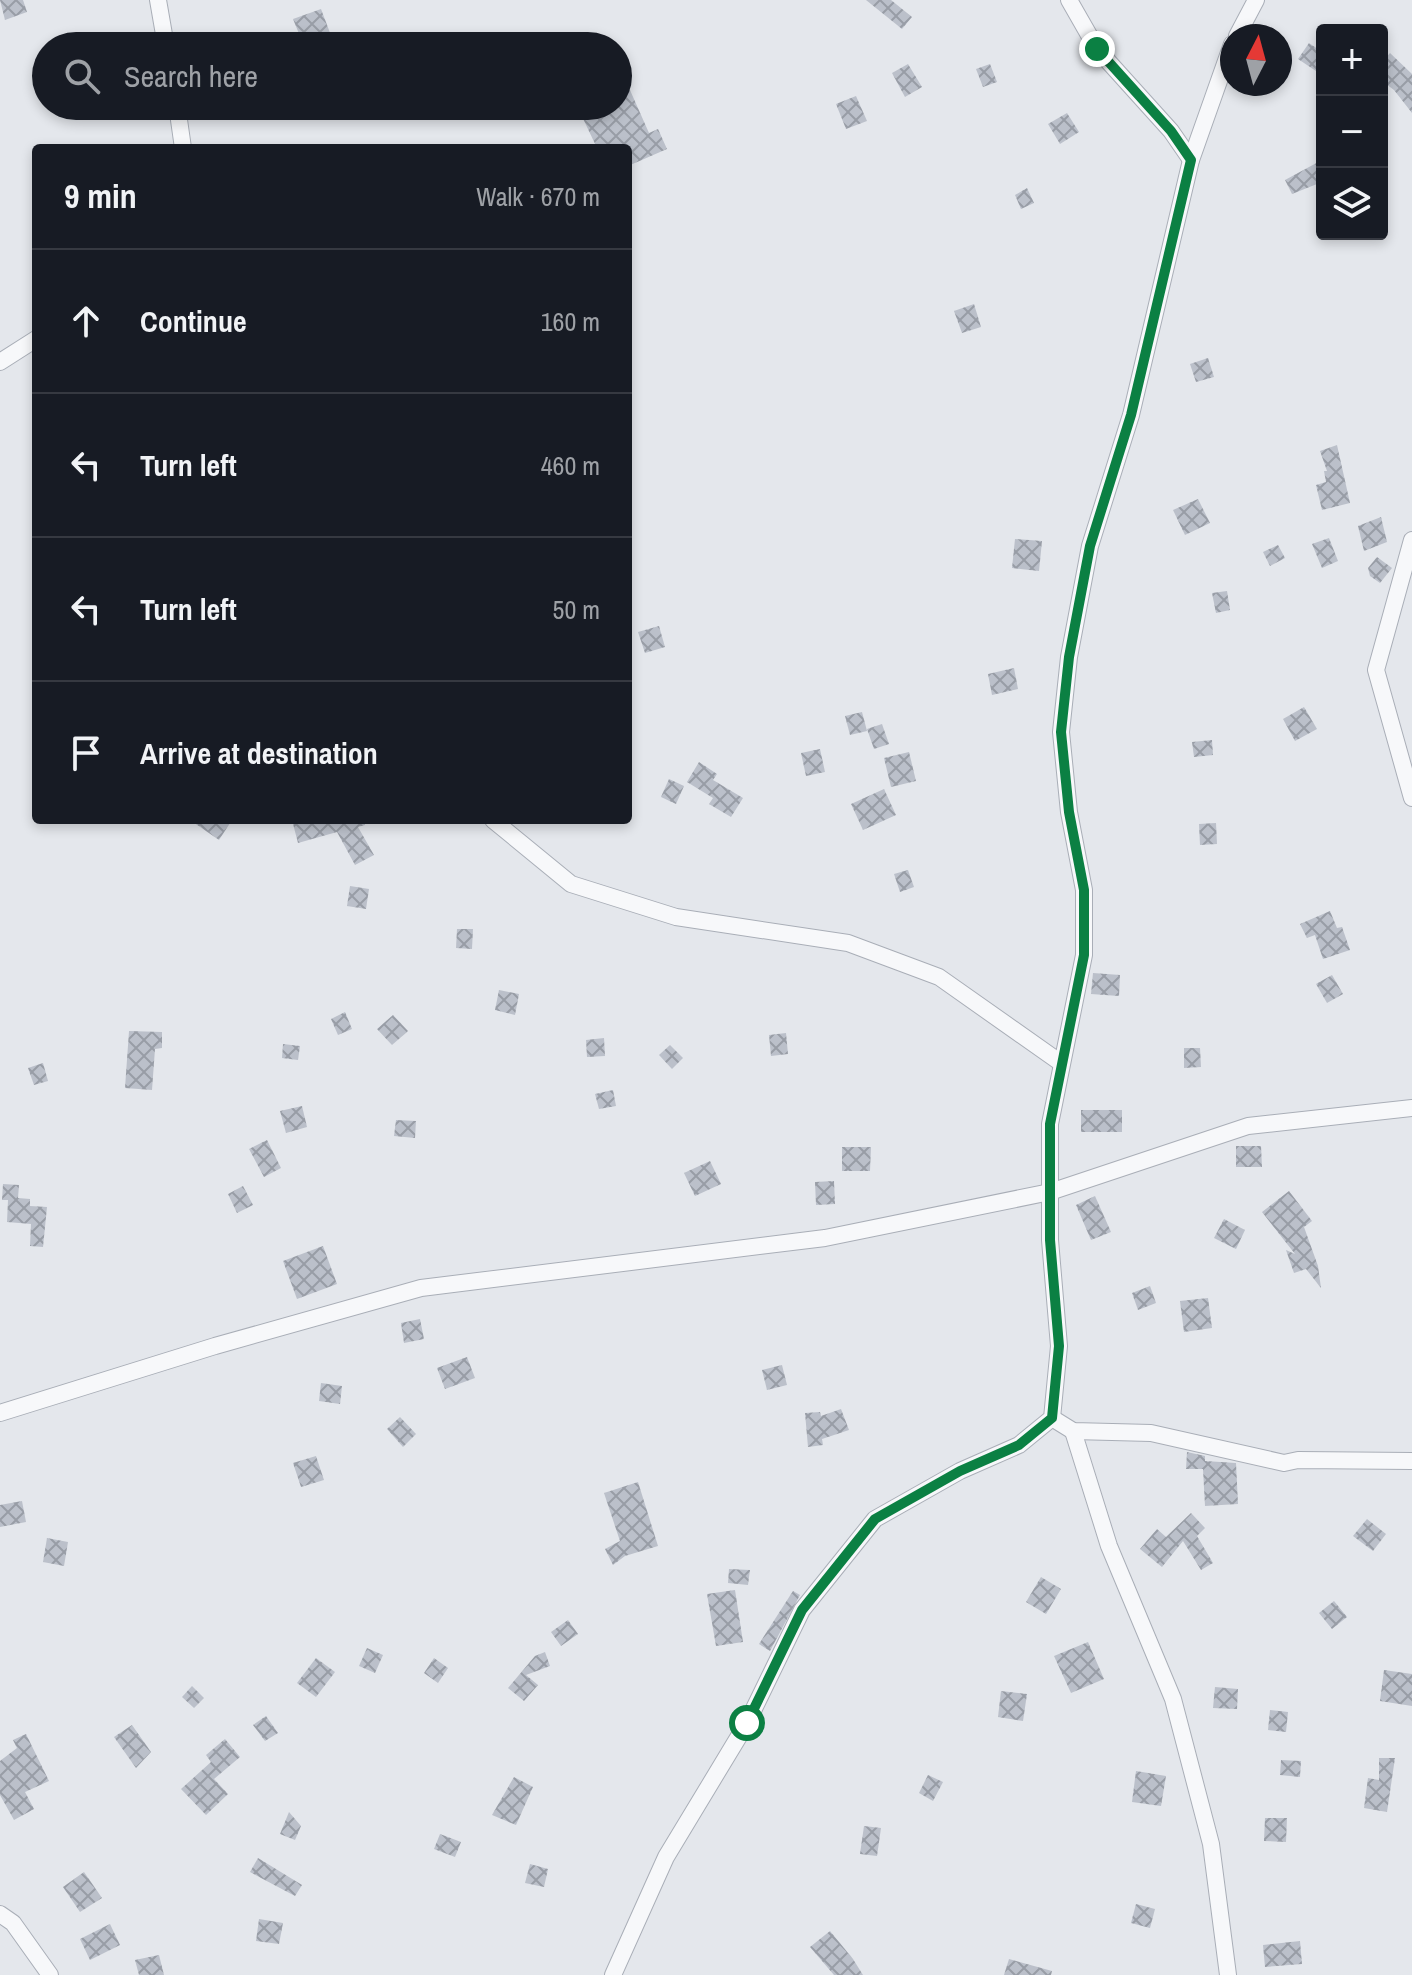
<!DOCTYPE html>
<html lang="en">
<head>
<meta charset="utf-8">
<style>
	body { margin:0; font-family:"Archivo Narrow",sans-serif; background:#242831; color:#f1f3f6 }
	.controls { position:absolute; right:24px; top:24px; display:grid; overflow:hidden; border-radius:8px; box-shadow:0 4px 12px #0003 }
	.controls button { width:72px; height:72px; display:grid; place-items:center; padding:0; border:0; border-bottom:2px solid #363941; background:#171b24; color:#f1f3f6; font:40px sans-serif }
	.compass { position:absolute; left:1220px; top:24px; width:72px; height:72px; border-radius:50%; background:#171b24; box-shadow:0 4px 12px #0003; rotate:6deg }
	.stop { position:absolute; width:24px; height:24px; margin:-18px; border:6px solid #0b8043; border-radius:50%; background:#fff }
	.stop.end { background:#0b8043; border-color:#fff; box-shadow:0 2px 8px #0008 }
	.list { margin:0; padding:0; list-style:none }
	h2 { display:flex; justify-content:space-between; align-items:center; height:104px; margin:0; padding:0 32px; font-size:34px }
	h2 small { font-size:26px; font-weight:400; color:#9ea1a6 }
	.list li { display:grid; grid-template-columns:52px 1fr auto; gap:24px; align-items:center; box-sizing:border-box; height:144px; padding:0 32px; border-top:2px solid #363941 }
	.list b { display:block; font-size:30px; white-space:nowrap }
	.list em { font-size:26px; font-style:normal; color:#9ea1a6 }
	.icon { flex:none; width:44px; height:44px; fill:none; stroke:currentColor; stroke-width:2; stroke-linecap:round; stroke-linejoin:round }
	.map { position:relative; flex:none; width:1412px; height:1975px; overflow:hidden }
	.search { position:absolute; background:#171b24; box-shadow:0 4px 12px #0003; left:32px; top:32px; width:600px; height:88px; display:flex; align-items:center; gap:20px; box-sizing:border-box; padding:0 28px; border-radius:44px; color:#9ea1a6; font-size:30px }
	.panel { position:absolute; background:#171b24; box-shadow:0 4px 12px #0003; left:32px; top:144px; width:600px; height:680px; border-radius:8px }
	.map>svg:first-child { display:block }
	.building { fill:url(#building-cross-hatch) }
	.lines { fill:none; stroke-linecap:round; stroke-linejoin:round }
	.street-casing { stroke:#a9aeb7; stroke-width:18 }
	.street { stroke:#f7f8fa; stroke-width:16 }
	.route { stroke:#0b8043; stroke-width:10 }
</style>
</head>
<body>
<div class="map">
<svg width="1412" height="1975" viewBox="0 0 1412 1975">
	<defs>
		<pattern id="building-cross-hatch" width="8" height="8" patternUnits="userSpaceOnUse" patternTransform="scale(2)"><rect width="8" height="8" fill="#bbc0ca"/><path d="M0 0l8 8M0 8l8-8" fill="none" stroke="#989da6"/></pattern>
	</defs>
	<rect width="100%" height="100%" fill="#e4e7ec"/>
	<g class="building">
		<path d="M0,0H23L27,12L5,20Z"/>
		<path d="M866,0H891L912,17L902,29Z"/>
		<path d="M321,9L335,46H304L293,19Z"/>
		<path d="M1309,43L1322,52V62L1316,71L1298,59Z"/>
		<path d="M1390,53L1412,74V113L1394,90L1382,81V62Z"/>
		<path d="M618,63L649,133L658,129L667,149L628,166V148H597L577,106H618Z"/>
		<path d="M908,64L922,87L905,97L892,73Z"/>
		<path d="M990,64L997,82L983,87L976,69Z"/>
		<path d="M856,96L867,121L846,129L836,104Z"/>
		<path d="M1067,113L1079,132L1060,144L1048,124Z"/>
		<path d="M1322,160V182L1292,194L1285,180Z"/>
		<path d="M1027,188L1034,203L1021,209L1015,195Z"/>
		<path d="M974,304L981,327L962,333L954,311Z"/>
		<path d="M1208,358L1214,377L1196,382L1190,364Z"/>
		<path d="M1337,445L1350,503L1322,510L1316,485L1326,482L1324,471H1327L1320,451Z"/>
		<path d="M1198,499L1210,523L1185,535L1173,510Z"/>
		<path d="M1381,517L1387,542L1364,551L1358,526Z"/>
		<path d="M1329,538L1338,561L1322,568L1312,544Z"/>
		<path d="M1015,539L1042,541L1039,571L1012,568Z"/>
		<path d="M1278,545L1285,558L1270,566L1263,552Z"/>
		<path d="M1377,557L1392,568L1380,583L1370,576L1368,568Z"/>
		<path d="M1227,591L1230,610L1216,613L1212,593Z"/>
		<path d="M659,626L665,647L645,653L638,632Z"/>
		<path d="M1014,668L1018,689L992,695L988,674Z"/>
		<path d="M1304,707L1317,729L1295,741L1283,719Z"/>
		<path d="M862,712L867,731L850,735L845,716Z"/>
		<path d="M882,724L889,744L874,749L867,729Z"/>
		<path d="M1212,740L1213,755L1194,757L1192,742Z"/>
		<path d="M820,749L825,772L806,776L801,753Z"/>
		<path d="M909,752L916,781L891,787L884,758Z"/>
		<path d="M699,762L717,774L713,780L743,798L731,817L709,804L713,798L687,782Z"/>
		<path d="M669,779L684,786L676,804L661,797Z"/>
		<path d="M884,789L896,815L863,830L851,804Z"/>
		<path d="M190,820H232L219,840Z"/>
		<path d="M292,820H365V825L358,827L374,855L355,865L337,832L298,843Z"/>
		<path d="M1216,823L1217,844L1200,845L1199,824Z"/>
		<path d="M908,870L914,887L900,892L894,874Z"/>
		<path d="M350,886L369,889L366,909L347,906Z"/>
		<path d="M1330,911L1337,928L1342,927L1350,950L1323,959L1315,935L1307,938L1300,924Z"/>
		<path d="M457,929H473L472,949L456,948Z"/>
		<path d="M1093,973L1120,975L1119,996L1091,994Z"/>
		<path d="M1332,975L1343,994L1327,1003L1316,984Z"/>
		<path d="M499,990L519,994L515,1015L495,1010Z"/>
		<path d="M345,1012L352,1029L338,1035L331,1019Z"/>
		<path d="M393,1015L408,1031L392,1045L377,1029Z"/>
		<path d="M129,1031L162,1032V1048L155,1049L152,1090L125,1088Z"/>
		<path d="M786,1033L788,1054L771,1056L769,1035Z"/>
		<path d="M604,1038L605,1056L587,1057L586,1040Z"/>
		<path d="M283,1044L300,1046L298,1060L282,1058Z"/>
		<path d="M670,1045L683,1058L672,1069L659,1055Z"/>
		<path d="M1184,1048H1200L1201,1067L1184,1068Z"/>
		<path d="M43,1063L48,1081L34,1085L28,1068Z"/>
		<path d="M613,1090L616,1106L599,1109L595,1094Z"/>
		<path d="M302,1106L307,1127L286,1133L280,1111Z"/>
		<rect x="1081" y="1110" width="41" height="22"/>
		<path d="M396,1120L416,1121L415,1138L394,1136Z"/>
		<path d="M267,1140L281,1168L264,1177L249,1149Z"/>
		<path d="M1236,1146H1261L1262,1167H1236Z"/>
		<path d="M842,1147H871L870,1171H842Z"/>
		<path d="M710,1161L721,1184L695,1196L684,1173Z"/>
		<path d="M834,1181L835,1204L816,1205L815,1182Z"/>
		<path d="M3,1184L19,1185L18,1198L30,1199V1206L47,1207L43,1247L30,1246L31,1224L7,1222L8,1200H2Z"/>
		<path d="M243,1186L253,1205L237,1213L228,1194Z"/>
		<path d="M1289,1191L1312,1221L1304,1227L1318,1266L1321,1288L1306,1269L1294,1273L1286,1250L1295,1254L1262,1212Z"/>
		<path d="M1095,1196L1111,1232L1091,1240L1076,1205Z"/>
		<path d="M1224,1219L1245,1230L1236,1249L1214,1238Z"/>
		<path d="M323,1246L337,1284L297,1299L283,1261Z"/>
		<path d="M1150,1286L1156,1303L1138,1310L1132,1293Z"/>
		<path d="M1208,1298L1212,1328L1184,1332L1180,1301Z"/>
		<path d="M420,1319L424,1339L404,1343L401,1323Z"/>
		<path d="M467,1357L475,1378L445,1389L437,1368Z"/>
		<path d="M782,1365L787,1385L767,1390L762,1370Z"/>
		<path d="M321,1383L342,1386L340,1404L319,1401Z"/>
		<path d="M841,1409L849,1430L822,1439L823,1445L808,1447L805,1413L820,1412L821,1416Z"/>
		<path d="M400,1417L416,1434L403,1447L387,1429Z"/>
		<path d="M1187,1452L1205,1456V1461L1236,1463L1238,1504L1205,1506L1203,1469H1186Z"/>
		<path d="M316,1456L324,1480L301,1487L293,1463Z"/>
		<path d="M638,1482L658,1546L625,1556L613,1565L605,1549L620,1541L604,1493Z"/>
		<path d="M22,1501L26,1522L0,1527V1505Z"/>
		<path d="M1191,1513L1205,1528L1197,1536L1213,1563L1201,1570L1183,1541L1162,1567L1140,1549L1157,1529L1166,1537Z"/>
		<path d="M1367,1519L1386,1534L1373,1551L1353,1536Z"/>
		<path d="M47,1538L68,1542L64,1566L43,1562Z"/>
		<path d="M729,1569L750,1570L748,1585L728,1583Z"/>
		<path d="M1041,1577L1061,1589L1046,1614L1026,1602Z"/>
		<path d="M735,1590L743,1642L716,1646L707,1594Z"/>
		<path d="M793,1591L800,1595L770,1651L759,1644Z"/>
		<path d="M1334,1601L1347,1617L1332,1629L1319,1613Z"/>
		<path d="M568,1620L578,1634L561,1646L551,1632Z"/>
		<path d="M1088,1642L1104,1679L1071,1693L1054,1656Z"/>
		<path d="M367,1648L383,1655L375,1673L359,1666Z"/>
		<path d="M545,1652L550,1666L526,1675L538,1685L524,1701L508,1688L535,1656Z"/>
		<path d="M316,1658L335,1672L316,1697L297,1683Z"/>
		<path d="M434,1658L448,1668L438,1683L424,1673Z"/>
		<path d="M1384,1670L1412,1674V1706L1380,1701Z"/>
		<path d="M192,1686L204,1698L194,1708L182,1697Z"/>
		<path d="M1215,1687L1238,1689L1237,1709L1213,1708Z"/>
		<path d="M1001,1691L1027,1694L1023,1721L998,1717Z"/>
		<path d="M1270,1710L1288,1712L1286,1732L1268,1730Z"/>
		<path d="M266,1716L278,1733L265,1741L253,1725Z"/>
		<path d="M132,1725L151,1752L136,1768L114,1737Z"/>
		<path d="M26,1734L49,1781L25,1792L34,1809L14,1820L0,1795V1761L17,1748L13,1740Z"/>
		<path d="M225,1739L240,1757L214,1779L228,1794L206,1815L181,1789L211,1762L206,1755Z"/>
		<path d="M1379,1758H1395L1387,1812L1364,1808L1368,1778L1379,1780Z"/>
		<path d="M1281,1760L1301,1761L1300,1777L1280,1775Z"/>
		<path d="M1136,1771L1166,1776L1161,1806L1132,1802Z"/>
		<path d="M928,1775L943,1782L933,1801L919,1793Z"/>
		<path d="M514,1777L533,1787L516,1825L492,1815Z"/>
		<path d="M289,1812L301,1826L295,1840L280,1834Z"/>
		<path d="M1265,1818H1287L1286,1842L1264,1841Z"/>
		<path d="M864,1826L881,1828L877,1856L860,1854Z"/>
		<path d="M440,1834L461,1842L455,1857L434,1849Z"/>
		<path d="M258,1858L302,1885L295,1896L250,1872Z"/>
		<path d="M530,1864L548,1869L544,1887L525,1883Z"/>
		<path d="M84,1872L102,1898L80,1912L63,1887Z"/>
		<path d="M1136,1904L1155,1909L1150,1928L1131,1923Z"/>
		<path d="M259,1919L283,1923L279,1944L256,1941Z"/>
		<path d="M110,1924L120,1945L90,1960L80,1939Z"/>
		<path d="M830,1931L853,1959L863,1975H834L810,1947Z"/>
		<path d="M1300,1941L1302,1964L1265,1967L1263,1945Z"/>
		<path d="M159,1955L164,1975H139L135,1960Z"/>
		<path d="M1009,1959L1052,1971L1051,1975H1004Z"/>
	</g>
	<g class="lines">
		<defs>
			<g id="street">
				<path d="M158,0L166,46"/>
				<path d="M1069,0L1097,49L1171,131L1191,160"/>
				<path d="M1237,36L1256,0"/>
				<path d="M177,106L183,148"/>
				<path d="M0,362L36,339"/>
				<path d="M1412,540L1376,670L1412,798"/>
				<path d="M493,820L571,884L676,917L848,943L939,977L1061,1063"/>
				<path d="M0,1413L215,1346L421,1288L825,1238L1050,1192L1248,1126L1412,1108"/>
				<path d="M1052,1418L1073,1431L1151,1433L1284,1463L1298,1460L1412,1461"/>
				<path d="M1073,1431L1109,1546L1173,1699L1211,1844L1228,1975"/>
				<path d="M0,1914L13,1923L50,1975"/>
				<path d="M613,1975L666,1857L747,1723L802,1610L875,1519L960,1471L1019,1445L1052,1418L1059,1346L1050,1240V1124L1084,955V890L1069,812L1061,732L1069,657L1090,546L1131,415L1191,160L1232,44"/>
			</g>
		</defs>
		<use href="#street" class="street-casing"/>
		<use href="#street" class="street"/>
	</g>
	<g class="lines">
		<path class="route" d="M747,1723L802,1610L875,1519L960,1471L1019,1445L1052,1418L1059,1346L1050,1240V1124L1084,955V890L1069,812L1061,732L1069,657L1090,546L1131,415L1191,160L1171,131L1097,49"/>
	</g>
</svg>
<div class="controls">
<button>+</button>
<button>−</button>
<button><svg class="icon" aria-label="layers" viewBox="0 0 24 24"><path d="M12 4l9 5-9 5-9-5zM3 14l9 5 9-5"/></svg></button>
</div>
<svg class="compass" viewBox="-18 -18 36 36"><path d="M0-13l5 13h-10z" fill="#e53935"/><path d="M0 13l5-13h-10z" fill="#9ea1a6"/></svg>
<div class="stop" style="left:747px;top:1723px"></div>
<div class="stop end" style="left:1097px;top:49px"></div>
<div class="search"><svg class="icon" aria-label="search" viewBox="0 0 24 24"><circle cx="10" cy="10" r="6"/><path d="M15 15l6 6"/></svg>Search here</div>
<section class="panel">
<h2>9 min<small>Walk · 670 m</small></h2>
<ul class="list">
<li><svg class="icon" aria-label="ahead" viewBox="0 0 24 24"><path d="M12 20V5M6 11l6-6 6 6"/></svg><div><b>Continue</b></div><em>160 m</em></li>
<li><svg class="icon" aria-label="left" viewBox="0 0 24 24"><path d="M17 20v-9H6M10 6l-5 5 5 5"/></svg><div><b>Turn left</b></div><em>460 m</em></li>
<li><svg class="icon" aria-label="left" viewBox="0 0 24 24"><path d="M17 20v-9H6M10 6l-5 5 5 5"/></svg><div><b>Turn left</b></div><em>50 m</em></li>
<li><svg class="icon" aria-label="arrive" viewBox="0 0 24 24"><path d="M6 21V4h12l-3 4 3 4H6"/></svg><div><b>Arrive at destination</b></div></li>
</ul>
</section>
</div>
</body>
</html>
